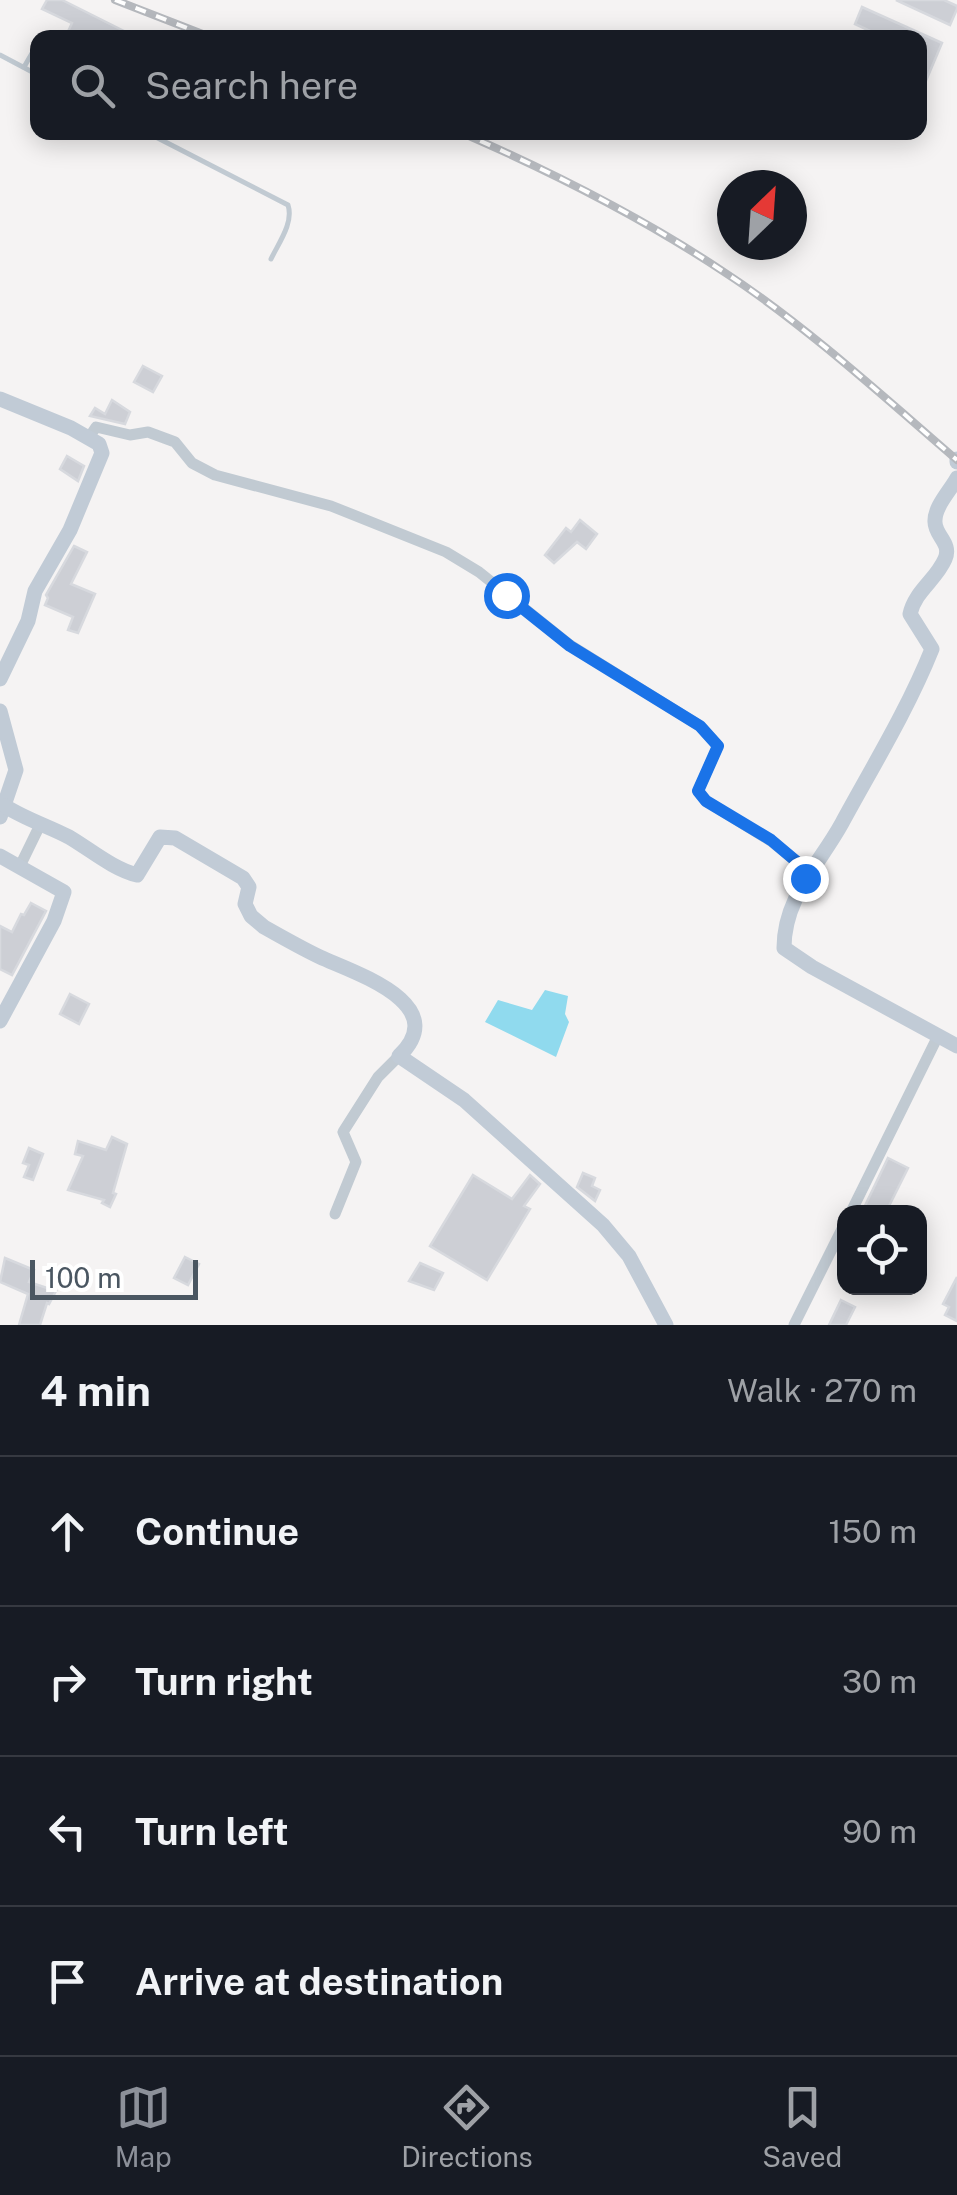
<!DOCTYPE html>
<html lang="en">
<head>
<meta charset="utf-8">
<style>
	body { margin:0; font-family:"Public Sans",sans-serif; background:#20242c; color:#f1f3f6 }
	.controls { position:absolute; right:30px; bottom:30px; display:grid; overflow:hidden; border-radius:20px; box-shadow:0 5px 25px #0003 }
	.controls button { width:90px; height:90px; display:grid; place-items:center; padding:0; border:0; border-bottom:2px solid #363941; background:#171b24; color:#f1f3f6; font:50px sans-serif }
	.compass { position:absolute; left:717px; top:170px; width:90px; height:90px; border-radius:50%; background:#171b24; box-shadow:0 5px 25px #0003; rotate:25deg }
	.scale { position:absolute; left:30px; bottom:25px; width:168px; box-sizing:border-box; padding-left:10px; border:5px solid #4a5661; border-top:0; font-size:28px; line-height:35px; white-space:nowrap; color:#4a5661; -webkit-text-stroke:8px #fff; paint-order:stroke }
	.stop { position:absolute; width:30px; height:30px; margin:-22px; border:8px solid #1a73e8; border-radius:50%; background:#fff }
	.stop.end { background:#1a73e8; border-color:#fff; box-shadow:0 2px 10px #0008 }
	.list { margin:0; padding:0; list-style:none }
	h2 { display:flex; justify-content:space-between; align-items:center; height:130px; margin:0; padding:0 40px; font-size:42px }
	h2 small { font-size:32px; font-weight:400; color:#9ea1a6 }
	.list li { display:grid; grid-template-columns:65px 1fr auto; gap:30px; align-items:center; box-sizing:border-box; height:150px; padding:0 40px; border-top:2px solid #363941 }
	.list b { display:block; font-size:38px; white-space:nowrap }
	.list em { font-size:32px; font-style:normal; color:#9ea1a6 }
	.icon { flex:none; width:55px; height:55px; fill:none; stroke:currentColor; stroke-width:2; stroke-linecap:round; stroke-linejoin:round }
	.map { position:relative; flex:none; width:957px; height:1325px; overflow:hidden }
	.search { position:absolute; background:#171b24; box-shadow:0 5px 25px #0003; left:30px; right:30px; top:30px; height:110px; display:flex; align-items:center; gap:25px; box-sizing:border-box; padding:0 35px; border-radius:20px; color:#9ea1a6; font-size:38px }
	.sheet { height:730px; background:#171b24 }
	nav { display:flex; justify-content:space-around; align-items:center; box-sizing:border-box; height:140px; border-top:2px solid #363941; background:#171b24; font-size:28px; color:#9ea1a6 }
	nav a { display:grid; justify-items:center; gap:5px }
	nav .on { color:#8c9099 }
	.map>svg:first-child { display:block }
	.water { fill:#90daee }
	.building { fill:#cdcfd5; stroke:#d7d9de; stroke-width:2.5 }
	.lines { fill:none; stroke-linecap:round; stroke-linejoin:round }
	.lane { stroke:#c1cad2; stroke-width:5 }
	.street { stroke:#c1cad2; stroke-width:11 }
	.secondary { stroke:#c1cbd6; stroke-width:15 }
	.rail-casing { stroke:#b5b8bd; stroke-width:8 }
	.rail { stroke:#fff; stroke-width:4; stroke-dasharray:11; stroke-linecap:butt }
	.route { stroke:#1a73e8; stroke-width:12 }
</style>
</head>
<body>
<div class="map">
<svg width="957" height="1325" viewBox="0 0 957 1325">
	<rect width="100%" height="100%" fill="#f5f3f3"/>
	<path class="water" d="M545,990L568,996L565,1014L569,1022L556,1057L485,1022L498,1000L532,1010Z"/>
	<g class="building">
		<path d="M47,0H62L138,38H65L72,23L42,9Z"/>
		<path d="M896,0H944L957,6V9L950,25Z"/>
		<path d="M862,7L942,43L920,95L922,54L920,53V38H885L855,24Z"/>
		<path d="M143,366L162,376L153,392L134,382Z"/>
		<path d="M112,400L130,412L125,424L90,416L95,408L105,414Z"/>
		<path d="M67,456L84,466L78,481L60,469Z"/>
		<path d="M580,520L597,534L586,549L577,542L554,563L545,555L566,528L571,532Z"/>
		<path d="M74,546L87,552L71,584L95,594L78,633L68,630L73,617L45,605L48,598L46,595Z"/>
		<path d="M31,903L46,911L12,975L0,969V926L12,932L21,914L24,915Z"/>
		<path d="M70,994L89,1004L79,1024L60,1014Z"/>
		<path d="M112,1137L127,1144L113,1193L116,1194L110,1207L102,1203L104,1200L68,1190L83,1156L75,1154L78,1141L106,1150Z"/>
		<path d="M29,1148L43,1154L33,1180L24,1177L29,1165L23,1163Z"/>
		<path d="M888,1158L908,1168L886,1212H862Z"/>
		<path d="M583,1173L595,1178L592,1186L600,1190L595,1201L577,1187Z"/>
		<path d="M473,1175L512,1199L530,1175L540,1184L524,1206L530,1209L487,1280L430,1246Z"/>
		<path d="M185,1257L199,1264L188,1285L174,1278Z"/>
		<path d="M5,1258L34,1270L29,1282L56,1291L49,1304L47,1303L40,1325H19L28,1294L0,1282Z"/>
		<path d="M420,1263L443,1273L434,1290L409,1281Z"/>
		<path d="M957,1277V1321L945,1315L949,1307L943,1304Z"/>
		<path d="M841,1300L855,1307L846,1325H829Z"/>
	</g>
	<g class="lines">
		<g class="lane">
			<path d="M0,55L38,75"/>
			<path d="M24,67L38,43"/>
			<path d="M146,132L288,205C294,223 278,244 271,259"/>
		</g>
		<g class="street">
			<path d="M88,439L96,427L130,435L148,432L175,442L192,463L215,475L331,506L446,552L479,572L570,645L700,726L718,746L698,791L706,801L771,841L809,872"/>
			<path d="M20,866L40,825"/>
			<path d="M851,1212L938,1036"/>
			<path d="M335,1214L356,1162L343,1132L378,1077L399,1056"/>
			<path d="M794,1325L844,1225"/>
		</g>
		<g class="secondary">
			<path d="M0,399L71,428L99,444L102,453L70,530L35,591L28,621L0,679"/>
			<path d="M957,459V462"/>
			<path d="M957,478C950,491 934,507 935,522C935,536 952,543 945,559C936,580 915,591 910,614L932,649C908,709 873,766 842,823C819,865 784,897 784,948L812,967L957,1046"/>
			<path d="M0,711L16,770L0,817"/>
			<path d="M5,806C25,819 48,826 69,837C91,850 113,869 137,875L160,837L175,838L243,878L249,887L245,904L251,916L264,927C282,937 301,948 320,957C355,973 453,1004 399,1056L464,1100L603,1225L629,1256L666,1325"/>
			<path d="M0,856L64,892L54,921L0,1021"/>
		</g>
		<defs>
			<g id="rail">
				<path d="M115,0L213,38"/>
				<path d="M460,132C552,172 640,216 724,272C804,324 884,397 957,460"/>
			</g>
		</defs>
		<use href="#rail" class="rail-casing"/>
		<use href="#rail" class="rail"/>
	</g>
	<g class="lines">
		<path class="route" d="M506,595L570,646L700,726L718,746L698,791L706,801L771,840L809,872L805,878"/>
	</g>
</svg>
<div class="controls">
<button><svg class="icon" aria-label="locate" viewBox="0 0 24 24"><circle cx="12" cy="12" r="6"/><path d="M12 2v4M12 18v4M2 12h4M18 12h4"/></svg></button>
</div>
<svg class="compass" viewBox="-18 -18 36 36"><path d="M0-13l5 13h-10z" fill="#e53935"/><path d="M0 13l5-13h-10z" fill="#9ea1a6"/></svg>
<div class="scale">100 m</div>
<div class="stop" style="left:506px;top:595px"></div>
<div class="stop end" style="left:805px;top:878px"></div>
<div class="search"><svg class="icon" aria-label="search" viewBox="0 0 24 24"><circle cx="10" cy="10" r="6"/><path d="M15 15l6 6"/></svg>Search here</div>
</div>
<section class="sheet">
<h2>4 min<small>Walk · 270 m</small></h2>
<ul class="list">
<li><svg class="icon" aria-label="ahead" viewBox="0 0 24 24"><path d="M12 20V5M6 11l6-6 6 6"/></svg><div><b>Continue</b></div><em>150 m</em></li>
<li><svg class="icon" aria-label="right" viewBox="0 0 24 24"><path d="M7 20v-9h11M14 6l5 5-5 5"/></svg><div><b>Turn right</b></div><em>30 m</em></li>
<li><svg class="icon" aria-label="left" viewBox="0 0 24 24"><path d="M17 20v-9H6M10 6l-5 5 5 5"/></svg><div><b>Turn left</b></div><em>90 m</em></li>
<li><svg class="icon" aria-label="arrive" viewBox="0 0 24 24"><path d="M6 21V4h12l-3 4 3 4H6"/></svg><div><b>Arrive at destination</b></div></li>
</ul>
</section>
<nav>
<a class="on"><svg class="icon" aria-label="map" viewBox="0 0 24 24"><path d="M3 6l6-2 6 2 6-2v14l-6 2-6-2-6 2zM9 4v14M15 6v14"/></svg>Map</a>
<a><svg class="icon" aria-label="directions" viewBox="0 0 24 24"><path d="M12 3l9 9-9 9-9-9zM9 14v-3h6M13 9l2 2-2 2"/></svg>Directions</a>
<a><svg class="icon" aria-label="saved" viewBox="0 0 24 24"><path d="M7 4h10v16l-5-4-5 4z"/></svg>Saved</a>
</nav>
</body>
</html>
